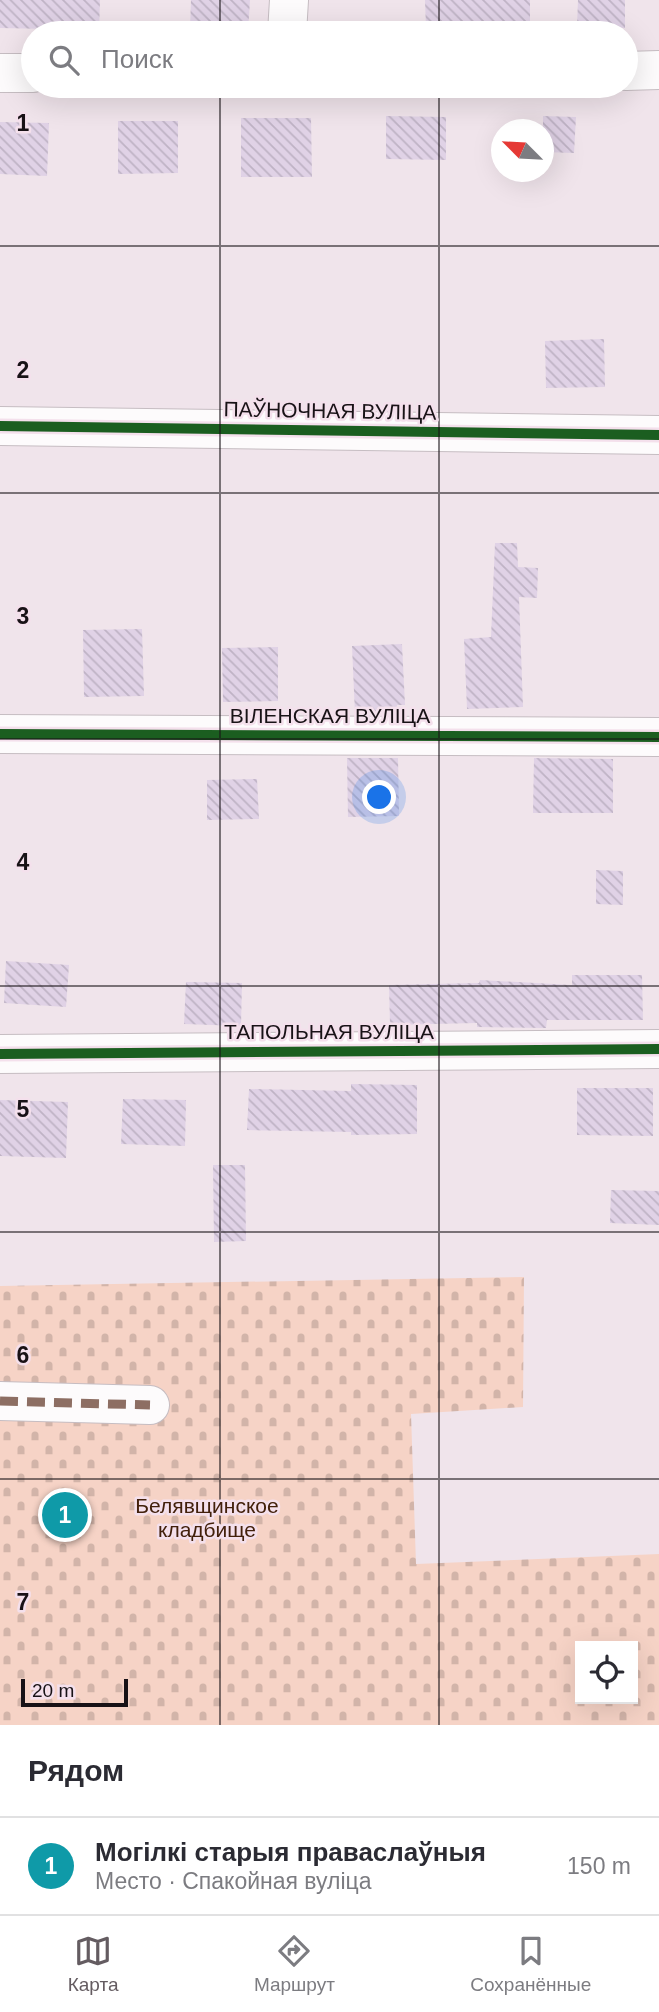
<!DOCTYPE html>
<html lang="ru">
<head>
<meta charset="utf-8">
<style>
	body { margin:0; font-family:Helvetica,sans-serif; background:#f7f7f7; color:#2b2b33 }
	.controls { position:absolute; right:21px; bottom:21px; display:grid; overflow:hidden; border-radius:0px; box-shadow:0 7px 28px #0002 }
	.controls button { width:63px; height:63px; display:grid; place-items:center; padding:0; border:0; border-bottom:2px solid #e1e1e2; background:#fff; color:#2b2b33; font:35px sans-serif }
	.compass { position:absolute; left:491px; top:119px; width:63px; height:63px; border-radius:50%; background:#fff; box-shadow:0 7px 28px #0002; rotate:294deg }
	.scale { position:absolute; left:21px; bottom:18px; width:107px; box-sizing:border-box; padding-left:7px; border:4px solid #181216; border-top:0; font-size:19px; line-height:24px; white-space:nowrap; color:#181216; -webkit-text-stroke:5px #f4e0ec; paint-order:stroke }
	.you { position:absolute; left:380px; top:798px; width:24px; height:24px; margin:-18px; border:5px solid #fff; border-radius:50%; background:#1a73e8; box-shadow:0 0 0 10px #1a73e833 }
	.badge { display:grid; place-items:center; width:46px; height:46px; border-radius:50%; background:#645c61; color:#fff; font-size:23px; font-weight:700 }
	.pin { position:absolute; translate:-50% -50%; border:4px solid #fff; box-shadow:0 2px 7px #0006 }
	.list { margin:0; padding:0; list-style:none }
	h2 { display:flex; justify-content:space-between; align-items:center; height:91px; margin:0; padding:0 28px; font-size:30px }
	h2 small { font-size:23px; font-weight:400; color:#7c7c81 }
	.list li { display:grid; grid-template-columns:46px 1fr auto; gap:21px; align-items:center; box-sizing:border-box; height:98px; padding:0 28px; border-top:2px solid #e1e1e2 }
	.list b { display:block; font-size:26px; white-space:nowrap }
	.list p { margin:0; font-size:23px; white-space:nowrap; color:#7c7c81 }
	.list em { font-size:23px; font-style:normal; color:#7c7c81 }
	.icon { flex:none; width:38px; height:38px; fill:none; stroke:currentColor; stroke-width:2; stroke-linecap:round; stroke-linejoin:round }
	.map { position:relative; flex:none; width:659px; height:1725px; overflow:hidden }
	.search { position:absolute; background:#fff; box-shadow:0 7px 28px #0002; left:21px; right:21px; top:21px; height:77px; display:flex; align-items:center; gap:18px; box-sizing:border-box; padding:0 24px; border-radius:38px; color:#7c7c81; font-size:26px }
	.sheet { height:189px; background:#fff }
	nav { display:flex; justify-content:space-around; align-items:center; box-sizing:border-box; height:98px; border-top:2px solid #e1e1e2; background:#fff; font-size:19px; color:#7c7c81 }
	nav a { display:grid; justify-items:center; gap:4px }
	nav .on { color:#645c61 }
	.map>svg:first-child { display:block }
	.cemetery { fill:url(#cemetery-stones); fill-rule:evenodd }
	.building { fill:url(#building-back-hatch) }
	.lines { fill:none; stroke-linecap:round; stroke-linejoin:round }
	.minor-casing { stroke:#c6bdc2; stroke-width:40 }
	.minor { stroke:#fdfbfc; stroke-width:38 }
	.quiet { stroke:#8d6e63; stroke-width:9; stroke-dasharray:18 9; stroke-linecap:butt }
	.cycleway-casing { stroke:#f4e0ec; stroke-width:15 }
	.cycleway { stroke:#1b5e20; stroke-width:10 }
	.grid { fill:none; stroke:#181216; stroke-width:2; stroke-opacity:0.55 }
	.labels { text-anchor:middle; stroke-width:5; stroke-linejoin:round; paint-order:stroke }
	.street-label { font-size:21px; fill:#181216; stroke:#f4e0ec }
	.park-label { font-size:21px; fill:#42200b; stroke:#f4e0ec }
	.grid-label { font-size:23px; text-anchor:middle; font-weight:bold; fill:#181216; stroke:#f4e0ec; stroke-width:5; stroke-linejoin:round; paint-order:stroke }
</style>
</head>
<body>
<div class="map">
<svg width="659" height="1725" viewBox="0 0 659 1725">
	<defs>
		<pattern id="cemetery-stones" width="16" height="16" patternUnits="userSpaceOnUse" patternTransform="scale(1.75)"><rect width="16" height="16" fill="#f6d3c6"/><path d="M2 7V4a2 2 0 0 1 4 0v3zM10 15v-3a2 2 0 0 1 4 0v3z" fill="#d2b4a9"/></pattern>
		<pattern id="building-back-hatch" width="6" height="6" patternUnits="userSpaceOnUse" patternTransform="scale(1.75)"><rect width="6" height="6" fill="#e0d2e6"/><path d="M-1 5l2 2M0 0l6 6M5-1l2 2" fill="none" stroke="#bfb3c5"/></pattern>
	</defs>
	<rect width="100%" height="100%" fill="#f0e4eb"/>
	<path class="cemetery" d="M524,1277L523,1407L411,1414L416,1564L659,1554V1725H0V1286ZM580,1646H633V1699H580Z"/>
	<g class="building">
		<path d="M0,0H100L99,33H50V29L0,28Z"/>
		<path d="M191,0H250L248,31L190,29Z"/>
		<path d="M425,0H530V25L426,28Z"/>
		<path d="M578,0H625V28L577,27Z"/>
		<path d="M386,116L446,117V160L386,159Z"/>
		<path d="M543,116L576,117L574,153L543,152Z"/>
		<path d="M241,118H311L312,177H241Z"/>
		<path d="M118,121H178V173L118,174Z"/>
		<path d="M0,122L49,123L47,176L0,174Z"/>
		<path d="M604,339L605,387L546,388L545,341Z"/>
		<path d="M495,543H517L518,567L538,568L537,598L519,597L523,707L467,709L464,639L491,637Z"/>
		<path d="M142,629L144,696L84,697L83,630Z"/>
		<path d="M402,644L405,705H397L398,714H355L352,646Z"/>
		<path d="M278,647V701L223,702L222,648Z"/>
		<path d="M347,758H398L399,816L348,817Z"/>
		<path d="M534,758L613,759V813H533Z"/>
		<path d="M257,779L259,819L207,820V780Z"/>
		<path d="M596,870L623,871V905L596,904Z"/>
		<path d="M6,961L69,965L66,1007L4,1003Z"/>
		<path d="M572,975H642L643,1020H547L546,1028L477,1027V1023L390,1025L389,985L479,983L480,980L572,985Z"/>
		<path d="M186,982L242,983L241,1026L184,1024Z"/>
		<path d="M351,1084L417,1085V1134L351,1135V1132L247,1130L249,1089L351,1091Z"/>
		<path d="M577,1088H653V1136L577,1135Z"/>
		<path d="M123,1099L186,1100L185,1146L121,1144Z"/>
		<path d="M0,1100L68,1102L66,1158L0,1156Z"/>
		<path d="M213,1165H245L246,1241L214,1242Z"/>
		<path d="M611,1190L659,1191V1225L610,1223Z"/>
	</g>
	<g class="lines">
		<defs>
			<g id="minor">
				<path d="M287,33L289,0"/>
				<path d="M626,71L659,70"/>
				<path d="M0,73H33"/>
				<path d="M0,426L659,435"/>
				<path d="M0,734L659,737"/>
				<path d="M0,1054L659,1049"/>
				<path d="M0,1401L150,1405"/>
			</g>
		</defs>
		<use href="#minor" class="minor-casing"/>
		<use href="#minor" class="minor"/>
		<path class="quiet" d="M0,1401L150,1405"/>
		<defs>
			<g id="cycleway">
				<path d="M0,426L659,435"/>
				<path d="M0,734L659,737"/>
				<path d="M0,1054L659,1049"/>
			</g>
		</defs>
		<use href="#cycleway" class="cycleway-casing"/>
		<use href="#cycleway" class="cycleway"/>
	</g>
	<path class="grid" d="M220,0V33M439,0V33M220,86V1725M439,86V1725M0,246H659M0,493H659M0,739H659M0,986H659M0,1232H659M0,1479H659"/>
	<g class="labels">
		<g class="street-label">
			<text transform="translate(330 411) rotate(1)" y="7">ПАЎНОЧНАЯ ВУЛІЦА</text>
			<text x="330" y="723">ВІЛЕНСКАЯ ВУЛІЦА</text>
			<text x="329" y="1039">ТАПОЛЬНАЯ ВУЛІЦА</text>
		</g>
		<g class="park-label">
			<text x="207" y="1513">Белявщинское<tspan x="207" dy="24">кладбище</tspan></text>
		</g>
	</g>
	<g class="grid-label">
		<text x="23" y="131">1</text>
		<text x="23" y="378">2</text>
		<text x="23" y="624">3</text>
		<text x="23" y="870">4</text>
		<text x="23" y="1117">5</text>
		<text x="23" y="1363">6</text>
		<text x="23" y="1610">7</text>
	</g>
</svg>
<div class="controls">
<button><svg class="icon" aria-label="locate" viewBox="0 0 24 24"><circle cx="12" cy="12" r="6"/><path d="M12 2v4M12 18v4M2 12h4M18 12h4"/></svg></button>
</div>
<svg class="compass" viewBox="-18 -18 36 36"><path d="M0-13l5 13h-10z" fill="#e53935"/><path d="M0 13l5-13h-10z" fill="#7c7c81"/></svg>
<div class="scale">20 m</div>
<div class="you"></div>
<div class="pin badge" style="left:65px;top:1515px;background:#0f9aa8">1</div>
<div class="search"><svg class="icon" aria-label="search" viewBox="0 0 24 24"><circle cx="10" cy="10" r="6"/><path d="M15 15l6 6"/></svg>Поиск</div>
</div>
<section class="sheet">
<h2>Рядом<small></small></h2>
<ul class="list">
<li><span class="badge" style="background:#0f9aa8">1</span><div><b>Могілкі старыя праваслаўныя</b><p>Место · Спакойная вуліца</p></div><em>150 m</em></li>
</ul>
</section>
<nav>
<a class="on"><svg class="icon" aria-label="map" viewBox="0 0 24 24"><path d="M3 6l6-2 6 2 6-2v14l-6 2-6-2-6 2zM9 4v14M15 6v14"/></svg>Карта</a>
<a><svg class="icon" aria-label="directions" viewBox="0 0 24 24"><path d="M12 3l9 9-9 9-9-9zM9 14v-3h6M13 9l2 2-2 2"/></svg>Маршрут</a>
<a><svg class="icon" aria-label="saved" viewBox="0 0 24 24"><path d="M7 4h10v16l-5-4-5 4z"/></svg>Сохранённые</a>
</nav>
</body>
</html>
